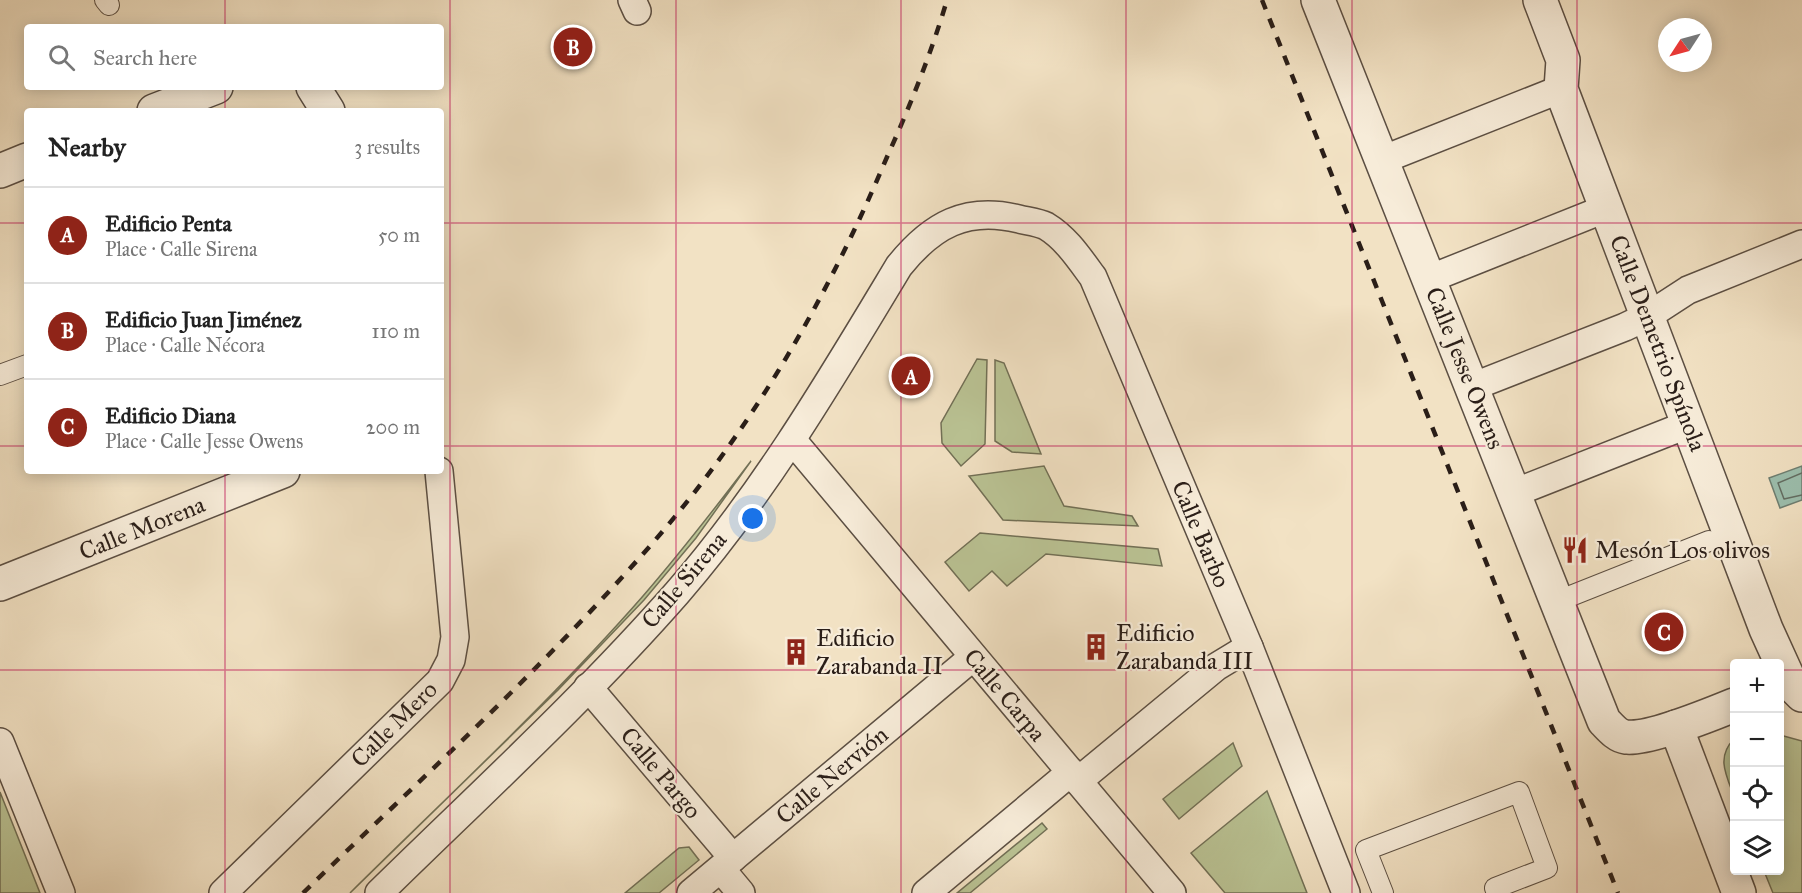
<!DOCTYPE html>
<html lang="en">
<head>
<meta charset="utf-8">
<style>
	body { margin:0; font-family:"IM FELL Great Primer",serif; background:#f2f2f2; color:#222 }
	.controls { position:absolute; right:18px; bottom:18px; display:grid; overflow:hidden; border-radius:6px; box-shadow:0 3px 15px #0003 }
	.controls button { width:54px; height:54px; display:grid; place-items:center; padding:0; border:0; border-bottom:2px solid #e0e0e0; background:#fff; color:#222; font:30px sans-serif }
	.compass { position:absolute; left:1658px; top:18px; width:54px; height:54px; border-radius:50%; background:#fff; box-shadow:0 3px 15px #0003; rotate:234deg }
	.you { position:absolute; left:753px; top:519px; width:21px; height:21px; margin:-15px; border:4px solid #fff; border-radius:50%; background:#1a73e8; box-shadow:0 0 0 9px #1a73e833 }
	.badge { display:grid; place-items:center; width:39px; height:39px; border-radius:50%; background:#8f2418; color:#fff; font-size:20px; font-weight:700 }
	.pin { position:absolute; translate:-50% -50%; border:3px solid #fff; box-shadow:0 2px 6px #0006 }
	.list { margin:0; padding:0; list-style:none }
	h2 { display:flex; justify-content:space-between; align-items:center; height:78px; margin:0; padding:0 24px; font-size:26px }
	h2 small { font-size:20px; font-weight:400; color:#767676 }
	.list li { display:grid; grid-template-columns:39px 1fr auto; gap:18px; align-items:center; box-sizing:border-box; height:96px; padding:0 24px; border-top:2px solid #e0e0e0 }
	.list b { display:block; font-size:22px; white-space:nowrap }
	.list p { margin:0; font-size:20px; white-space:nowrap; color:#767676 }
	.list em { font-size:20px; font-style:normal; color:#767676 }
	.icon { flex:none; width:33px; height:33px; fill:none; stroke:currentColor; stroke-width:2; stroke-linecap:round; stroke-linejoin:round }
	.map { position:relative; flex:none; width:1802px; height:893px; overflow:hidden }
	.search { position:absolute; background:#fff; box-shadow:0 3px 15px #0003; left:24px; top:24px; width:420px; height:66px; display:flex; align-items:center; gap:15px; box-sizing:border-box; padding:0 21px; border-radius:6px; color:#767676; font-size:22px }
	.panel { position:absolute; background:#fff; box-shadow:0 3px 15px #0003; left:24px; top:108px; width:420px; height:366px; border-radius:6px }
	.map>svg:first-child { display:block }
	.green { fill:#bac394; stroke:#727056; stroke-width:1.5 }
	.water { fill:#9cbfae; stroke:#6e7f72; stroke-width:1.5 }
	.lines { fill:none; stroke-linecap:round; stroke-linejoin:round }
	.shore { stroke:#636e63; stroke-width:1.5 }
	.pedestrian-casing { stroke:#5c4f43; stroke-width:22 }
	.minor-casing { stroke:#5c4f43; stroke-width:30 }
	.tertiary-casing { stroke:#5c4f43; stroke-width:36 }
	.pedestrian { stroke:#f7ecd9; stroke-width:20 }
	.minor { stroke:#f7ecd9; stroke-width:27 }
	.tertiary { stroke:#f7ecd9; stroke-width:33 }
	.rail { stroke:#2a1e18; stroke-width:4.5; stroke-dasharray:10 10; stroke-linecap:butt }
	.grid { fill:none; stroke:#c2185b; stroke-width:1.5; stroke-opacity:0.55 }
	.labels { text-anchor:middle; stroke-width:4.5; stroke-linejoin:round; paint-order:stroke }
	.street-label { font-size:24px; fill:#2a1e18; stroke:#f7ecd9 }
	.poi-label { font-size:24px; fill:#2a1e18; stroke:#f7ecd9; text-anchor:start }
</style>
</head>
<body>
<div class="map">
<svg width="1802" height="893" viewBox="0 0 1802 893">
	<rect width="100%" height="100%" fill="#f2e2c4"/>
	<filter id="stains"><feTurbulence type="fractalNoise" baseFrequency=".00333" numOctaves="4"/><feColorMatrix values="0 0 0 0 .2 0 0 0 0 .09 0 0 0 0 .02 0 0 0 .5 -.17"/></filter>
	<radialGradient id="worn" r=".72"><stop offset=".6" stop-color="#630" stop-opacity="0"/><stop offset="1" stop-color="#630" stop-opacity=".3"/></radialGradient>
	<g class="green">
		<path d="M977,359L987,360L985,444L961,466L942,443L941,423Z"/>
		<path d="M995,360L1004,363L1041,454L1012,452L995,441Z"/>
		<path d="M751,461L696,538L644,600L558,690L350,893C449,795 552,700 643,596C681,552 716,507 751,461Z"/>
		<path d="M1044,466L1064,506L1132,516L1138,526L1003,520L969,476Z"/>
		<path d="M980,533L1158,549L1162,566L1046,554L1007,586L992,571L969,591L945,562Z"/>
		<path d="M1780,735L1802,741V893H1773L1764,871L1780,870Z"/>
		<path d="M1734,739V796C1726,775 1716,757 1734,739Z"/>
		<path d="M1233,743L1242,766L1179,819L1163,799Z"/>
		<path d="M1267,791L1307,893H1225L1191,853Z"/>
		<path d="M0,792L40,893H0Z"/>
		<path d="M1042,823L1047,829L970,893H957Z"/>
		<path d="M689,847L699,860L659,893H625L679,848Z"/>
	</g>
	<path class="water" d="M1802,466V500L1780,508L1769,478Z"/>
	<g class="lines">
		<path class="shore" d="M1802,473L1778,483L1784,499L1802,495"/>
		<defs>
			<g id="pedestrian">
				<path d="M105,0L109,5"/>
				<path d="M0,375L27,365"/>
				<path d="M1568,597L1709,541"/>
				<path d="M1383,893L1366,850L1519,792L1547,868L1495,888L1497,893"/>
			</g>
			<g id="minor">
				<path d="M632,0L637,11"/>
				<path d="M1382,160L1561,89"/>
				<path d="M1429,279L1607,208"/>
				<path d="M1472,387L1625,327L1648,316L1688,290L1802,244"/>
				<path d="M793,441L1172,893"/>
				<path d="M1514,493L1689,424"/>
				<path d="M588,687L733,858"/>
				<path d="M0,742L61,893"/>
				<path d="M1078,781L1216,667L1249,647"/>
				<path d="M721,869L741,893"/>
				<path d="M223,893L440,681L451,660L455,637L439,471"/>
				<path d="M379,893C479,795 584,699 677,593C764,493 831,379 899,266C932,225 966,206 1019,219C1027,221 1038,222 1046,226C1066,238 1079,258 1093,277L1249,647L1346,893"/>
				<path d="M691,893L973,657"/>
				<path d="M926,893L1071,772"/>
			</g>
			<g id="tertiary">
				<path d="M1318,0L1604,721C1610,727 1617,736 1626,737C1648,740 1712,714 1734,705"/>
				<path d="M1540,0L1563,60L1561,89L1766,629L1791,684L1802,695"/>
				<path d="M313,87L328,111"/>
				<path d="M154,111L216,87"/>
				<path d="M0,171L27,160"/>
				<path d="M0,584L283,471"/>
				<path d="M1676,727L1739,893"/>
			</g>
		</defs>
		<use href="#pedestrian" class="pedestrian-casing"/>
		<use href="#minor" class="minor-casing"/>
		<use href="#tertiary" class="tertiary-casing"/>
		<use href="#pedestrian" class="pedestrian"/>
		<use href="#minor" class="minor"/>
		<use href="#tertiary" class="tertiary"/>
		<g class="rail">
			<path d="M1262,0L1618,893"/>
			<path d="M303,893C425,775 552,660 663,531C758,419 830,292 887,157C910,106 931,54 947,0"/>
		</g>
	</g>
	<path class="grid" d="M225,0V27M450,0V893M676,0V893M901,0V893M1126,0V893M1352,0V893M1577,0V893M225,87V111M0,223H27M441,223H1802M0,446H27M441,446H1802M225,471V893M0,670H1734M1780,670H1802"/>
	<defs>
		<symbol id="restaurant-bare" viewBox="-9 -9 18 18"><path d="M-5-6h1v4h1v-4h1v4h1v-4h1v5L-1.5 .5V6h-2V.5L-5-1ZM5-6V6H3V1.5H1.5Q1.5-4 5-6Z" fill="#8f2418" stroke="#f7ecd9" stroke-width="2.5" paint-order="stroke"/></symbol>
		<symbol id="building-bare" viewBox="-9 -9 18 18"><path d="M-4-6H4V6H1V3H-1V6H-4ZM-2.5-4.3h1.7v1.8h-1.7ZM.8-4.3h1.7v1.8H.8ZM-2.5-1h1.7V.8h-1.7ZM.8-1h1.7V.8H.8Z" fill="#8f2418" stroke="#f7ecd9" stroke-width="2.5" paint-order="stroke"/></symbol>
	</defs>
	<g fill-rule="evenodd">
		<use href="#restaurant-bare" x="1556" y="531" width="38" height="38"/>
		<use href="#building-bare" x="1077" y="628" width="38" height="38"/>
		<use href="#building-bare" x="777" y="633" width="38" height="38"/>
	</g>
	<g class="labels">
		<g class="street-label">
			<text transform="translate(1658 343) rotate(69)" y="8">Calle Demetrio Spínola</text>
			<text transform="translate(1465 368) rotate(68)" y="8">Calle Jesse Owens</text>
			<text transform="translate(142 528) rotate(-22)" y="8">Calle Morena</text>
			<text transform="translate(1201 534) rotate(67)" y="8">Calle Barbo</text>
			<text transform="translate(684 580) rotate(-50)" y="8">Calle Sirena</text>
			<text transform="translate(1005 695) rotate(50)" y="8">Calle Carpa</text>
			<text transform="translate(394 724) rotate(-45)" y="8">Calle Mero</text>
			<text transform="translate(661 773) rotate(50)" y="8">Calle Pargo</text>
			<text transform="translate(832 775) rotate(-40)" y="8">Calle Nervión</text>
		</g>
		<g class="poi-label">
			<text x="1595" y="558">Mesón Los olivos</text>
			<text x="1116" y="641">Edificio<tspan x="1116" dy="28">Zarabanda III</tspan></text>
			<text x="816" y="646">Edificio<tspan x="816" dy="28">Zarabanda II</tspan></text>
		</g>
	</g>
	<rect width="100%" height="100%" filter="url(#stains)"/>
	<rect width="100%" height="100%" fill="url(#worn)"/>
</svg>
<div class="controls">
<button>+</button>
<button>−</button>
<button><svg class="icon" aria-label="locate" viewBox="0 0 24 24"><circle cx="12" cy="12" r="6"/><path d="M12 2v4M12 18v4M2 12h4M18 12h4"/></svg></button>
<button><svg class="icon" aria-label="layers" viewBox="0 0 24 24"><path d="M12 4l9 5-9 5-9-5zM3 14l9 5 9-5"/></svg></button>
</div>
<svg class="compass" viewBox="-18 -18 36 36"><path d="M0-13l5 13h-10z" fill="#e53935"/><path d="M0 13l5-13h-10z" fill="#767676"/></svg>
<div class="you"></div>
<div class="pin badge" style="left:911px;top:376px">A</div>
<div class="pin badge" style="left:573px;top:47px">B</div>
<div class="pin badge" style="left:1664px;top:632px">C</div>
<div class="search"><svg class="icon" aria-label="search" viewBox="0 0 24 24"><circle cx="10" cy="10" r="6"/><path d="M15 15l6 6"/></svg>Search here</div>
<section class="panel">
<h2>Nearby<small>3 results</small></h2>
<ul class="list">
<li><span class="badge">A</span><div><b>Edificio Penta</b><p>Place · Calle Sirena</p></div><em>50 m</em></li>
<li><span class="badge">B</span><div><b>Edificio Juan Jiménez</b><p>Place · Calle Nécora</p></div><em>110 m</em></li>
<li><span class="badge">C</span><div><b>Edificio Diana</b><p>Place · Calle Jesse Owens</p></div><em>200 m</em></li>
</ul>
</section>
</div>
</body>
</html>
